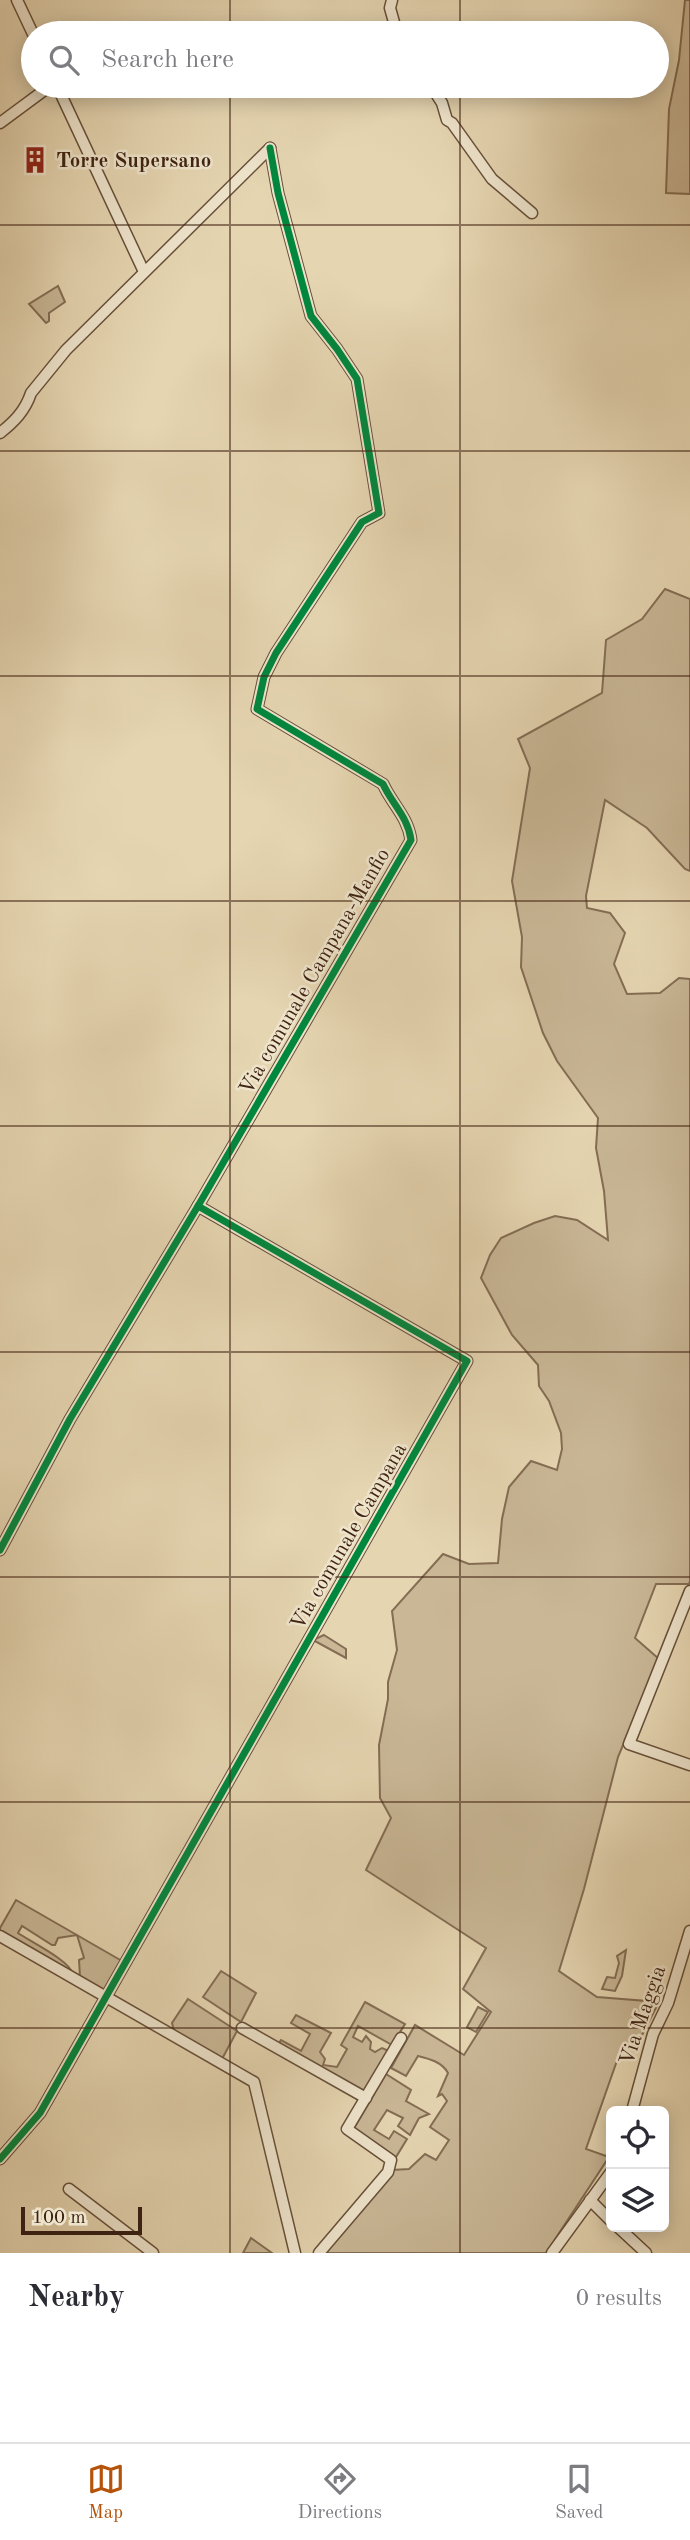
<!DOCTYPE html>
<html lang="en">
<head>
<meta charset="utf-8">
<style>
	body { margin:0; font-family:"Old Standard TT",serif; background:#f2f2f3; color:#2b2b33 }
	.controls { position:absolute; right:21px; bottom:21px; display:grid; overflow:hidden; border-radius:10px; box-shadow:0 4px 18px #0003 }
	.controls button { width:63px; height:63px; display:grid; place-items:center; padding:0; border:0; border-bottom:2px solid #e1e1e2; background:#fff; color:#2b2b33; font:35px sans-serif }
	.scale { position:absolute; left:21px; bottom:18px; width:121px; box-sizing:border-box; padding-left:7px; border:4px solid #3f2312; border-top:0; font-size:19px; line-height:24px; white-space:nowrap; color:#3f2312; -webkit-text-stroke:5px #eee4cc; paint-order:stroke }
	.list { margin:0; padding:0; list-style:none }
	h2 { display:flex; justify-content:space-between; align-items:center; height:91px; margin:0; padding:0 28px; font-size:30px }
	h2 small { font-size:23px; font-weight:400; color:#7c7c81 }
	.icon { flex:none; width:38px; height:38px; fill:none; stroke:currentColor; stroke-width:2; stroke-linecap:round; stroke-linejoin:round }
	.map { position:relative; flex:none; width:690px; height:2253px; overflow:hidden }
	.search { position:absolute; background:#fff; box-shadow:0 4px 18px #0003; left:21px; right:21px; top:21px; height:77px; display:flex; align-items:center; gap:18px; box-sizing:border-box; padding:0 24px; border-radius:38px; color:#7c7c81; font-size:26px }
	.sheet { height:189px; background:#fff }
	nav { display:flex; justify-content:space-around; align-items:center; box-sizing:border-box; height:98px; border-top:2px solid #e1e1e2; background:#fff; font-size:19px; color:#7c7c81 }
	nav a { display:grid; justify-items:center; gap:4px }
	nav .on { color:#b45309 }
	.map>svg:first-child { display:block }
	.green { fill:#c9b796; stroke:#846d54; stroke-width:2 }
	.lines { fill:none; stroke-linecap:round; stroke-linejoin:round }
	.minor-casing { stroke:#68503a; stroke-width:13 }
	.minor { stroke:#eee4cc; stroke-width:10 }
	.cycleway-casing { stroke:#eee4cc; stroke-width:11 }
	.cycleway { stroke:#00873e; stroke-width:7 }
	.grid { fill:none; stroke:#3f2312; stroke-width:2; stroke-opacity:0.55 }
	.labels { text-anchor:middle; stroke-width:5; stroke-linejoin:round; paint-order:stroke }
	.poi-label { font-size:21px; font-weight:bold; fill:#3f2312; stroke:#eee4cc; text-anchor:start }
	.street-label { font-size:21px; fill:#3f2312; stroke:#eee4cc }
</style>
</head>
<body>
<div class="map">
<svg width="690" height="2253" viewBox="0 0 690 2253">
	<rect width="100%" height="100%" fill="#e5d5b1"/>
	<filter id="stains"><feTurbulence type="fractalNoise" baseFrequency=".00286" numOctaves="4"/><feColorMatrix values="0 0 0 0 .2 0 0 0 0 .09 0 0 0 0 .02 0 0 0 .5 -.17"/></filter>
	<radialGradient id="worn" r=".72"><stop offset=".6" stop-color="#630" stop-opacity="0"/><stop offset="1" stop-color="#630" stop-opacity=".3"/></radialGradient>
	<g class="green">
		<path d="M685,0H690V194L666,193L669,109L679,60Z"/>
		<path d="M58,286L65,302L49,313V321L46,323L29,304Z"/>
		<path d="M665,589L690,599V871L685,869L647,828L605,800L586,896L587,908L610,913L625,933L614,964L627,994L660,993L679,978L690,979V1581L689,1584H656L635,1638L659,1659L618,1757L584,1889L559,1971L597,1997L659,2002L639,2041L633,2040L619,2055L586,2149L609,2157L546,2253H322L392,2170L409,2169L425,2154L436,2160L449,2140L430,2127L447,2101L442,2094L438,2096L448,2073C442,2062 430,2059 418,2056L406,2076L391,2068L415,2025L464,2055L491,2012L463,1989L486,1948L366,1870L391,1818L380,1798L379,1745L388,1699V1682L397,1650L392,1611L443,1554L469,1564L498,1563L502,1519L509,1487L531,1461L557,1470L562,1449L561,1433L549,1401L539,1386L538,1365L512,1335L481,1278L490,1255L501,1238L534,1223L555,1216L577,1220L608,1240L604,1191L596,1148L598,1118L557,1061L543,1033L521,967L522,937L512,881L530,768L518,739L602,693L606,640L642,619Z"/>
		<path d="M324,1635L346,1649V1658L313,1640Z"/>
		<path d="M16,1900L122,1961L104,1991L80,1977L79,1960L84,1958L77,1935L58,1938L55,1945H52L22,1926L18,1933C31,1942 69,1960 73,1974L0,1934V1928Z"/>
		<path d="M626,1950L622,1976L615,1991L602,1989L607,1977L615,1978L619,1963L617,1956Z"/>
		<path d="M221,1971L256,1993L241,2022L203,1997Z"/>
		<path d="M188,1999L237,2031L222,2059L174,2031L172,2023Z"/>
		<path d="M365,2002L405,2024L392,2045L358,2026L353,2037L362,2042L366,2036L371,2042L370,2049L375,2052L382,2048L389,2051L364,2093L279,2043L281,2040L301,2051L310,2034L291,2023L296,2015L331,2033L320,2052L325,2059L323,2065L337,2067L347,2049L341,2045Z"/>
		<path d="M478,2007L488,2012L476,2032L467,2027Z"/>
		<path d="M386,2074L411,2090L406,2101L429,2114L419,2118L410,2135L398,2126L403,2118L387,2110L374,2130L389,2139L394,2131L407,2139L396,2157L353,2130Z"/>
		<path d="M251,2238L272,2253H243Z"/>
	</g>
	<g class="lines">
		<defs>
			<g id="minor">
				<path d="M17,0L33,34"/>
				<path d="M392,0L390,8L397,33"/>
				<path d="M57,86L144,272"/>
				<path d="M431,86L442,103L447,120L452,123L492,179L532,213"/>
				<path d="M0,123L50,86"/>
				<path d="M0,433C14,422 25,411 31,393L66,350L270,148"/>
				<path d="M0,1550L70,1419L198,1206L411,840C408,817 392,804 383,784L257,709L264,677L276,653L362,522L379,513L357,379L337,349L311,316L278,193L270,148"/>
				<path d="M690,1591L629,1744L690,1765"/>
				<path d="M0,1936L254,2082L295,2253"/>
				<path d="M242,2028L366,2098"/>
				<path d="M632,2111L653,2034L668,2003L690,1931"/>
				<path d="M0,2159L40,2113L467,1361L198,1206"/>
				<path d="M69,2189L153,2253"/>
				<path d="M590,2200L611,2221"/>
				<path d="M618,2227L646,2253"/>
				<path d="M319,2253L388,2172L391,2160L347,2129L401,2038"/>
				<path d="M552,2253L611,2172"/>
			</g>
		</defs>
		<use href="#minor" class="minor-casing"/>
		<use href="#minor" class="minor"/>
		<defs>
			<g id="cycleway">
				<path d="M0,1550L70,1419L198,1206L411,840C408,817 392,804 383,784L257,709L264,677L276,653L362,522L379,513L357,379L337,349L311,316L278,193L270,148"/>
				<path d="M0,2159L40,2113L467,1361L198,1206"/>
			</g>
		</defs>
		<use href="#cycleway" class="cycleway-casing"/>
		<use href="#cycleway" class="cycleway"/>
	</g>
	<path class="grid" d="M230,0V33M460,0V33M230,86V2253M460,86V2253M0,225H690M0,451H690M0,676H690M0,901H690M0,1126H690M0,1352H690M0,1577H690M0,1802H690M0,2028H690"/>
	<defs>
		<symbol id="building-bare" viewBox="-9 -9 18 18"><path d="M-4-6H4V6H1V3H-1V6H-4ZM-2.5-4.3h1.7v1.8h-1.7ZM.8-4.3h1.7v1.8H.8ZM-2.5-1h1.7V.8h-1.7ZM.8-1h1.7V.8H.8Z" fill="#8f2418" stroke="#eee4cc" stroke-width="2.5" paint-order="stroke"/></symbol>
	</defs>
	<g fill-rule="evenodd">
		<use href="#building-bare" x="16" y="141" width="38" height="38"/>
	</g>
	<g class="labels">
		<g class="poi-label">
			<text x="56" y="167">Torre Supersano</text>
		</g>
		<g class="street-label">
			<text transform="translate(314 971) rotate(-60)" y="7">Via comunale Campana-Manfio</text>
			<text transform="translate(348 1536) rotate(-60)" y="7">Via comunale Campana</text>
			<text transform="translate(642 2015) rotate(-71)" y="7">Via Maggia</text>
		</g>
	</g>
	<rect width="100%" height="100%" filter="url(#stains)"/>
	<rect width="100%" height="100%" fill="url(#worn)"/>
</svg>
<div class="controls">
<button><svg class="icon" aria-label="locate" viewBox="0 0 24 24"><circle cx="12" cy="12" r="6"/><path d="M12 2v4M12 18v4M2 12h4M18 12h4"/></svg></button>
<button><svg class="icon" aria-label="layers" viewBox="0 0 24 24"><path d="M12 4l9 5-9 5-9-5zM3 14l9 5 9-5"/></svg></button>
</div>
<div class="scale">100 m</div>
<div class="search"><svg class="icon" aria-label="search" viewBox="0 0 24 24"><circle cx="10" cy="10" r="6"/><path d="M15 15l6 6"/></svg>Search here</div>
</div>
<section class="sheet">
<h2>Nearby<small>0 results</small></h2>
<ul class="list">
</ul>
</section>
<nav>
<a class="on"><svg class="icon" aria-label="map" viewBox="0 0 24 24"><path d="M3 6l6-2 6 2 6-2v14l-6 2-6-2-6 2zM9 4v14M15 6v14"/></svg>Map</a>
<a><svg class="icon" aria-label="directions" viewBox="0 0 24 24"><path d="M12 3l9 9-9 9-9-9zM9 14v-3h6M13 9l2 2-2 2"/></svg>Directions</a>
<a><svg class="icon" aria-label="saved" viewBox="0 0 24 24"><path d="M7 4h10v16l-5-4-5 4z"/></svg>Saved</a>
</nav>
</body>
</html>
